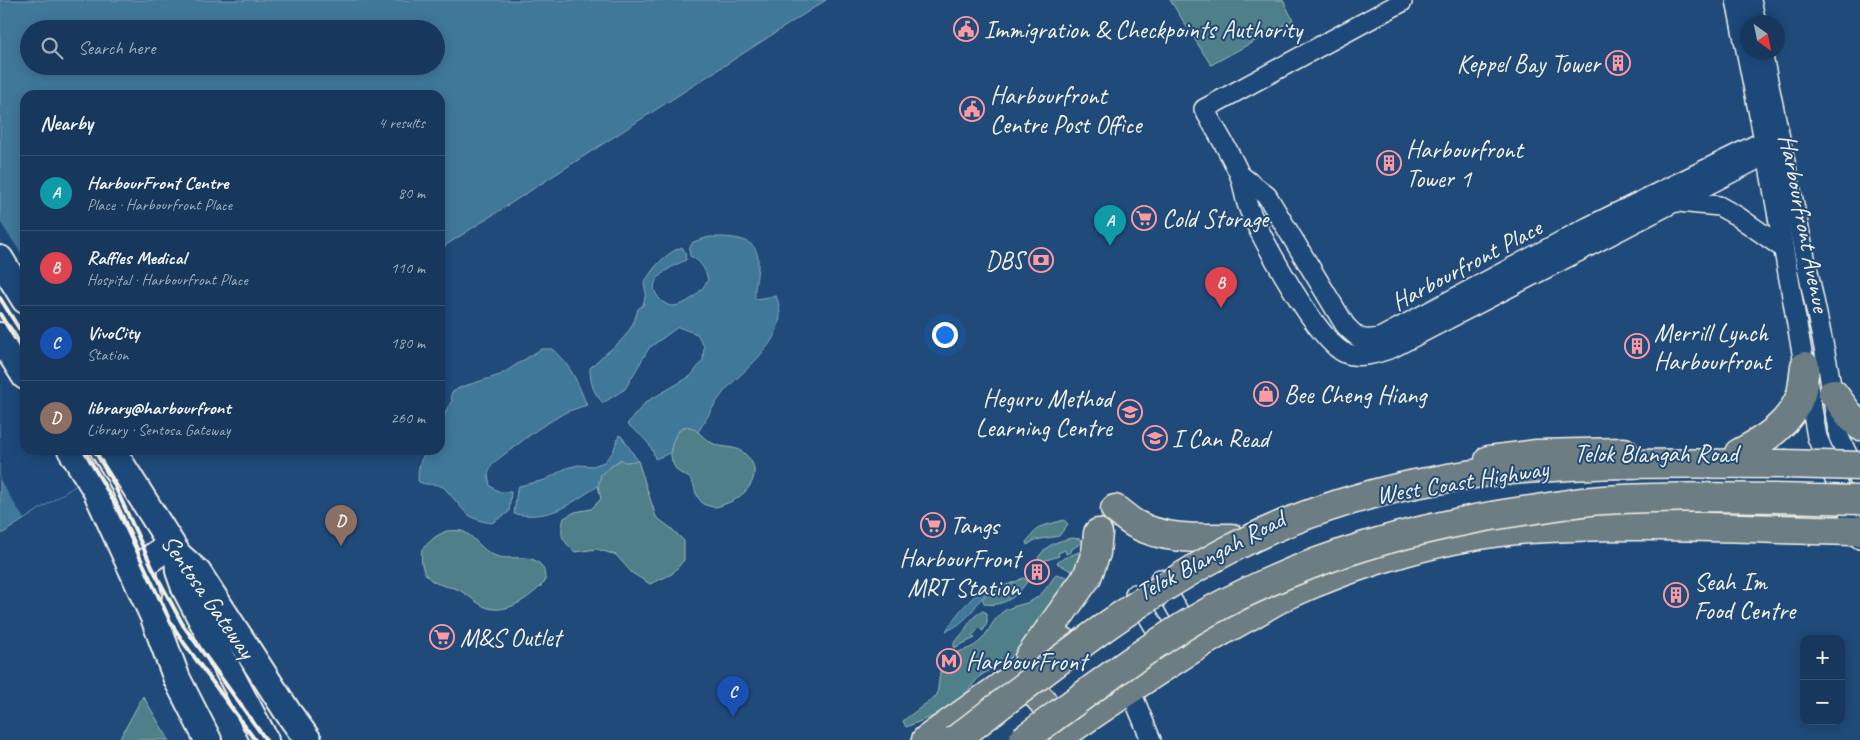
<!DOCTYPE html>
<html lang="en">
<head>
<meta charset="utf-8">
<style>
	body { margin:0; font-family:Caveat,sans-serif; background:#203f62; color:#f1f3f6 }
	.controls { position:absolute; right:15px; bottom:15px; display:grid; overflow:hidden; border-radius:10px; box-shadow:0 2px 12px #0003 }
	.controls button { width:45px; height:45px; display:grid; place-items:center; padding:0; border:0; border-bottom:1px solid #365272; background:#17385c; color:#f1f3f6; font:25px sans-serif }
	.compass { position:absolute; left:1740px; top:15px; width:45px; height:45px; border-radius:50%; background:#17385c; box-shadow:0 2px 12px #0003; rotate:147deg }
	.you { position:absolute; left:944px; top:334px; width:18px; height:18px; margin:-12px; border:4px solid #fff; border-radius:50%; background:#1a73e8; box-shadow:0 0 0 8px #1a73e833 }
	.badge { display:grid; place-items:center; width:32px; height:32px; border-radius:50%; background:#e797bd; color:#fff; font-size:16px; font-weight:700 }
	.pin { position:absolute; translate:-50% -41px; filter:drop-shadow(0 1px 2px #0008) }
	.pin::after { content:''; position:absolute; top:26px; width:18px; height:15px; background:inherit; clip-path:polygon(0 0,100% 0,50% 100%) }
	.list { margin:0; padding:0; list-style:none }
	h2 { display:flex; justify-content:space-between; align-items:center; height:65px; margin:0; padding:0 20px; font-size:21px }
	h2 small { font-size:16px; font-weight:400; color:#9eacbb }
	.list li { display:grid; grid-template-columns:32px 1fr auto; gap:15px; align-items:center; box-sizing:border-box; height:75px; padding:0 20px; border-top:1px solid #365272 }
	.list b { display:block; font-size:19px; white-space:nowrap }
	.list p { margin:0; font-size:16px; white-space:nowrap; color:#9eacbb }
	.list em { font-size:16px; font-style:normal; color:#9eacbb }
	.icon { flex:none; width:28px; height:28px; fill:none; stroke:currentColor; stroke-width:2; stroke-linecap:round; stroke-linejoin:round }
	.map { position:relative; flex:none; width:1860px; height:740px; overflow:hidden }
	.search { position:absolute; background:#17385c; box-shadow:0 2px 12px #0003; left:20px; top:20px; width:425px; height:55px; display:flex; align-items:center; gap:12px; box-sizing:border-box; padding:0 18px; border-radius:28px; color:#9eacbb; font-size:19px }
	.panel { position:absolute; background:#17385c; box-shadow:0 2px 12px #0003; left:20px; top:90px; width:425px; height:365px; border-radius:15px }
	.map>svg:first-child { display:block }
	.green { fill:#507f88; stroke:#a2b8b8 }
	.water { fill:#40789a; stroke:#88a8b9; fill-rule:evenodd }
	.pier { fill:#1f4a7a }
	.lines { fill:none; stroke-linecap:round; stroke-linejoin:round }
	.minor-casing { stroke:#f4f1e8; stroke-width:22 }
	.secondary-casing { stroke:#f4f1e8; stroke-width:30 }
	.primary-casing { stroke:#f4f1e8; stroke-width:31 }
	.trunk-casing { stroke:#f4f1e8; stroke-width:31 }
	.minor { stroke:#1f4a7a; stroke-width:19 }
	.secondary { stroke:#1f4a7a; stroke-width:26 }
	.primary { stroke:#6c7e84; stroke-width:28 }
	.trunk { stroke:#6c7e84; stroke-width:28 }
	.rail { stroke:#f4f1e8; stroke-width:4 }
	.trunk-bridge-casing { stroke:#f4f1e8; stroke-width:31; stroke-linecap:butt }
	.trunk-bridge { stroke:#6c7e84; stroke-width:28 }
	.labels { text-anchor:middle; stroke-width:4; stroke-linejoin:round; paint-order:stroke }
	.poi-label { font-size:25px; fill:#f4f1e8; stroke:#1f4a7a; text-anchor:start }
	.street-label { font-size:25px; fill:#f4f1e8; stroke:#1f4a7a }
</style>
</head>
<body>
<div class="map">
<svg width="1860" height="740" viewBox="0 0 1860 740">
	<rect width="100%" height="100%" fill="#1f4a7a"/>
	<filter id="ink" filterUnits="userSpaceOnUse"><feTurbulence type="fractalNoise" baseFrequency=".02" numOctaves="2"/><feDisplacementMap in="SourceGraphic" scale="10" xChannelSelector="R" yChannelSelector="G"/><feConvolveMatrix kernelMatrix="1 2 1 2 8 2 1 2 1" color-interpolation-filters="sRGB"/></filter>
	<g filter="url(#ink)">
		<g class="green">
			<path d="M1170,0H1283L1293,20L1211,65Z"/>
			<path d="M687,426C698,429 702,438 712,443C722,449 735,445 744,453C767,472 747,497 725,504C722,505 718,507 714,507C711,507 706,505 703,504C701,501 698,498 697,495C694,490 695,485 691,480C688,475 680,475 676,469C666,455 671,433 687,426Z"/>
			<path d="M622,459L624,462L638,461L656,517L672,529L684,541V560L672,574L650,584L632,573L616,555L597,549L575,552C562,540 559,536 564,518L575,512L591,509L601,499L598,486L601,474Z"/>
			<path d="M1064,520L1068,524L1059,536L1035,540L1027,545L1026,542L1039,527Z"/>
			<path d="M446,531C451,531 457,530 462,531C475,536 481,551 496,556C510,561 529,553 540,564C545,569 545,576 545,582C530,597 506,617 483,606C474,601 466,593 457,589C452,587 446,587 442,585C423,580 420,566 422,549L435,537Z"/>
			<path d="M1072,538L1080,539L1081,543L1072,549L1071,552L1066,554L1065,550L1058,553L1059,556L1040,562L1038,558C1046,545 1057,541 1072,538Z"/>
			<path d="M1089,548L1075,573L1057,563L1064,558Z"/>
			<path d="M1056,574L1067,577L1075,587L1030,638L1010,658L980,676L953,708L906,727L903,721L937,695L942,658C954,651 967,652 978,643C989,634 992,619 1004,611C1010,607 1016,606 1023,604C1039,600 1047,588 1056,574Z"/>
			<path d="M1023,578L1028,580C1019,595 1004,607 985,604L982,599C993,586 1009,586 1023,578Z"/>
			<path d="M983,611L987,613V623L983,631L979,628L972,636L975,638L954,648V642C966,634 968,617 983,611Z"/>
			<path d="M143,696L169,740H119Z"/>
		</g>
		<g class="water">
			<path d="M0,0H826L440,249V95H25V450H130L0,535ZM29,29H436V66H29Z"/>
			<path d="M709,237C726,237 757,235 758,259C759,273 754,284 755,299L776,296C794,337 746,366 723,393C713,405 707,419 698,432C680,416 673,438 670,453L655,459C653,443 638,433 627,424L646,402L691,376L703,360L704,346L697,334L678,327L649,348L625,389L603,403C593,392 590,383 590,368C612,345 629,343 638,309L643,305L646,293L644,283C653,268 664,254 682,247L685,252L686,260C673,266 644,279 658,297C661,301 666,305 671,306C687,306 701,292 708,280C706,270 700,260 690,256L689,249L693,242Z"/>
			<path d="M541,349H552C573,368 576,380 587,405L566,412L538,429L493,463L488,474L490,486L500,492H511L509,512L492,523C471,520 467,515 454,499C451,496 447,490 443,487C435,482 426,487 418,481C418,468 419,460 428,450H440C440,433 441,415 452,401L451,393L461,387L500,375Z"/>
			<path d="M619,435L622,437L638,461L624,462L621,459L601,474L598,486C568,505 552,520 514,514L517,490L519,486L545,480L566,468L578,465L593,466L604,462L613,452Z"/>
			<path d="M991,586L995,587C984,592 979,602 972,611C965,620 957,627 946,631C957,613 971,595 991,586Z"/>
		</g>
		<path class="pier" d="M0,222L25,259V450H130L24,519L0,480Z"/>
		<g class="lines">
			<defs>
				<g id="minor">
					<path d="M1736,0L1767,155L1817,437L1860,539"/>
					<path d="M1751,0L1756,22"/>
					<path d="M1402,2L1204,109C1215,129 1232,155 1240,176C1244,186 1244,198 1249,209C1261,238 1318,342 1345,353C1360,359 1378,353 1392,348L1781,147"/>
					<path d="M1762,52L1828,367L1839,437L1860,481"/>
					<path d="M1240,175L1267,196L1345,325C1358,339 1361,341 1380,338L1588,227L1778,134"/>
					<path d="M1678,202L1719,206L1737,216L1783,248"/>
					<path d="M1160,579L1191,634"/>
					<path d="M1135,594L1168,650"/>
					<path d="M1130,689L1151,740"/>
				</g>
				<g id="secondary">
					<path d="M0,259L25,300"/>
					<path d="M0,336L25,376"/>
					<path d="M71,450L95,488L153,615L177,679L208,740"/>
					<path d="M112,450L178,555L198,573L287,711L308,740"/>
					<path d="M178,555L179,571L185,588L265,740"/>
					<path d="M148,595C139,560 143,564 171,545"/>
				</g>
				<g id="primary">
					<path d="M1833,393L1851,417L1860,426"/>
					<path d="M1739,453C1765,440 1791,423 1801,394C1803,385 1804,375 1805,366"/>
					<path d="M1489,460L1537,454L1624,452"/>
					<path d="M1115,509C1122,514 1129,521 1137,525C1165,540 1200,538 1231,538"/>
					<path d="M1029,658L1087,577L1096,553L1098,533"/>
					<path d="M1003,685C1008,685 1013,684 1018,685C1035,688 1051,708 1053,725C1053,730 1050,736 1049,740"/>
					<path d="M926,740L1064,642"/>
					<path d="M1055,740C1117,698 1178,655 1244,619C1257,612 1271,603 1285,596C1358,562 1448,535 1529,529C1639,522 1749,529 1860,531"/>
				</g>
				<path id="trunk" d="M1415,484C1440,480 1465,474 1491,472C1588,462 1686,463 1784,464"/>
			</defs>
			<use href="#minor" class="minor-casing"/>
			<use href="#secondary" class="secondary-casing"/>
			<use href="#primary" class="primary-casing"/>
			<use href="#trunk" class="trunk-casing"/>
			<use href="#minor" class="minor"/>
			<use href="#secondary" class="secondary"/>
			<use href="#primary" class="primary"/>
			<use href="#trunk" class="trunk"/>
			<g class="rail">
				<path d="M0,298L25,338"/>
				<path d="M0,314L25,355"/>
				<path d="M84,450L114,502L171,623L184,643L255,740"/>
				<path d="M94,450L113,482L153,569L183,625L266,740"/>
			</g>
			<defs>
				<g id="trunk-bridge">
					<path d="M1784,464L1860,466"/>
					<path d="M955,740C1045,671 1135,598 1236,546C1292,517 1354,497 1415,484"/>
					<path d="M1023,740C1083,696 1143,649 1208,612C1311,555 1421,525 1537,509C1559,506 1581,501 1604,500C1689,495 1775,498 1860,500"/>
				</g>
			</defs>
			<use href="#trunk-bridge" class="trunk-bridge-casing"/>
			<use href="#trunk-bridge" class="trunk-bridge"/>
		</g>
	</g>
	<defs>
		<symbol id="civic-ring" viewBox="-11 -11 22 22"><circle r="9.5" fill="#1f4a7a" stroke="#ff9aa2" stroke-width="1.5"/><path d="M-.6-6.5H3V-4.5H.6V-3L4-1V1h2V6H-6V1h2V-1L-.6-3ZM-1.2 2.5V6h2.4V2.5Z" fill="#ff9aa2"/></symbol>
		<symbol id="building-ring" viewBox="-11 -11 22 22"><circle r="9.5" fill="#1f4a7a" stroke="#ff9aa2" stroke-width="1.5"/><path d="M-4-6H4V6H1V3H-1V6H-4ZM-2.5-4.3h1.7v1.8h-1.7ZM.8-4.3h1.7v1.8H.8ZM-2.5-1h1.7V.8h-1.7ZM.8-1h1.7V.8H.8Z" fill="#ff9aa2"/></symbol>
		<symbol id="supermarket-ring" viewBox="-11 -11 22 22"><circle r="9.5" fill="#1f4a7a" stroke="#ff9aa2" stroke-width="1.5"/><path d="M-6-5.5h2.5l.6 2H6L4.5 2H-2.5L-4.4-4H-6ZM-1.5 3.2a1.3 1.3 0 1 0 .1 0ZM3 3.2a1.3 1.3 0 1 0 .1 0Z" fill="#ff9aa2"/></symbol>
		<symbol id="bank-ring" viewBox="-11 -11 22 22"><circle r="9.5" fill="#1f4a7a" stroke="#ff9aa2" stroke-width="1.5"/><path d="M-6-4H6V4H-6ZM0-2.3a2.3 2.3 0 1 0 0 4.6a2.3 2.3 0 1 0 0-4.6Z" fill="#ff9aa2"/></symbol>
		<symbol id="shop-ring" viewBox="-11 -11 22 22"><circle r="9.5" fill="#1f4a7a" stroke="#ff9aa2" stroke-width="1.5"/><path d="M-5-2.5h2.3a2.7 3.5 0 0 1 5.4 0H5L5.5 6h-11ZM-1.5-2.5h3a1.5 2.3 0 0 0-3 0Z" fill="#ff9aa2"/></symbol>
		<symbol id="school-ring" viewBox="-11 -11 22 22"><circle r="9.5" fill="#1f4a7a" stroke="#ff9aa2" stroke-width="1.5"/><path d="M0-5L7-2L0 1L-7-2ZM-4 1L0 2.5L4 1V4Q0 6-4 4Z" fill="#ff9aa2"/></symbol>
		<symbol id="metro-ring" viewBox="-11 -11 22 22"><circle r="9.5" fill="#1f4a7a" stroke="#ff9aa2" stroke-width="1.5"/><path d="M-5.5 5V-5H-3L0 0L3-5H5.5V5H3V-.5L0 4L-3-.5V5Z" fill="#ff9aa2"/></symbol>
	</defs>
	<g fill-rule="evenodd">
		<use href="#civic-ring" x="952" y="15" width="28" height="28"/>
		<use href="#building-ring" x="1604" y="49" width="28" height="28"/>
		<use href="#civic-ring" x="958" y="95" width="28" height="28"/>
		<use href="#building-ring" x="1375" y="149" width="28" height="28"/>
		<use href="#supermarket-ring" x="1130" y="204" width="28" height="28"/>
		<use href="#bank-ring" x="1027" y="246" width="28" height="28"/>
		<use href="#building-ring" x="1623" y="332" width="28" height="28"/>
		<use href="#shop-ring" x="1252" y="380" width="28" height="28"/>
		<use href="#school-ring" x="1116" y="398" width="28" height="28"/>
		<use href="#school-ring" x="1141" y="424" width="28" height="28"/>
		<use href="#supermarket-ring" x="919" y="511" width="28" height="28"/>
		<use href="#building-ring" x="1023" y="558" width="28" height="28"/>
		<use href="#building-ring" x="1662" y="581" width="28" height="28"/>
		<use href="#supermarket-ring" x="428" y="623" width="28" height="28"/>
		<use href="#metro-ring" x="935" y="647" width="28" height="28"/>
	</g>
	<g class="labels">
		<g class="poi-label">
			<text x="984" y="38">Immigration &amp; Checkpoints Authority</text>
			<text x="1600" y="72" text-anchor="end">Keppel Bay Tower</text>
			<text x="990" y="104">Harbourfront<tspan x="990" dy="29">Centre Post Office</tspan></text>
			<text x="1406" y="158">Harbourfront<tspan x="1406" dy="29">Tower 1</tspan></text>
			<text x="1162" y="227">Cold Storage</text>
			<text x="1024" y="269" text-anchor="end">DBS</text>
			<text x="1654" y="341">Merrill Lynch<tspan x="1654" dy="29">Harbourfront</tspan></text>
			<text x="1284" y="403">Bee Cheng Hiang</text>
			<text x="1112" y="407" text-anchor="end">Heguru Method<tspan x="1112" dy="29">Learning Centre</tspan></text>
			<text x="1172" y="447">I Can Read</text>
			<text x="950" y="534">Tangs</text>
			<text x="1020" y="567" text-anchor="end">HarbourFront<tspan x="1020" dy="29">MRT Station</tspan></text>
			<text x="1694" y="590">Seah Im<tspan x="1694" dy="29">Food Centre</tspan></text>
			<text x="460" y="646">M&amp;S Outlet</text>
			<text x="966" y="670">HarbourFront</text>
		</g>
		<g class="street-label">
			<text transform="translate(1805 223) rotate(79)" y="9">Harbourfront Avenue</text>
			<text transform="translate(1466 264) rotate(-28)" y="9">Harbourfront Place</text>
			<text x="1656" y="462">Telok Blangah Road</text>
			<text transform="translate(1462 481) rotate(-9)" y="9">West Coast Highway</text>
			<text transform="translate(1210 555) rotate(-28)" y="9">Telok Blangah Road</text>
			<text transform="translate(209 596) rotate(55)" y="9">Sentosa Gateway</text>
		</g>
	</g>
</svg>
<div class="controls">
<button>+</button>
<button>−</button>
</div>
<svg class="compass" viewBox="-18 -18 36 36"><path d="M0-13l5 13h-10z" fill="#e53935"/><path d="M0 13l5-13h-10z" fill="#9eacbb"/></svg>
<div class="you"></div>
<div class="pin badge" style="left:1110px;top:246px;background:#0f9aa8">A</div>
<div class="pin badge" style="left:1221px;top:308px;background:#e0444e">B</div>
<div class="pin badge" style="left:733px;top:717px;background:#1a4fb4">C</div>
<div class="pin badge" style="left:341px;top:546px;background:#8d6e63">D</div>
<div class="search"><svg class="icon" aria-label="search" viewBox="0 0 24 24"><circle cx="10" cy="10" r="6"/><path d="M15 15l6 6"/></svg>Search here</div>
<section class="panel">
<h2>Nearby<small>4 results</small></h2>
<ul class="list">
<li><span class="badge" style="background:#0f9aa8">A</span><div><b>HarbourFront Centre</b><p>Place · Harbourfront Place</p></div><em>80 m</em></li>
<li><span class="badge" style="background:#e0444e">B</span><div><b>Raffles Medical</b><p>Hospital · Harbourfront Place</p></div><em>110 m</em></li>
<li><span class="badge" style="background:#1a4fb4">C</span><div><b>VivoCity</b><p>Station</p></div><em>180 m</em></li>
<li><span class="badge" style="background:#8d6e63">D</span><div><b>library@harbourfront</b><p>Library · Sentosa Gateway</p></div><em>260 m</em></li>
</ul>
</section>
</div>
</body>
</html>
